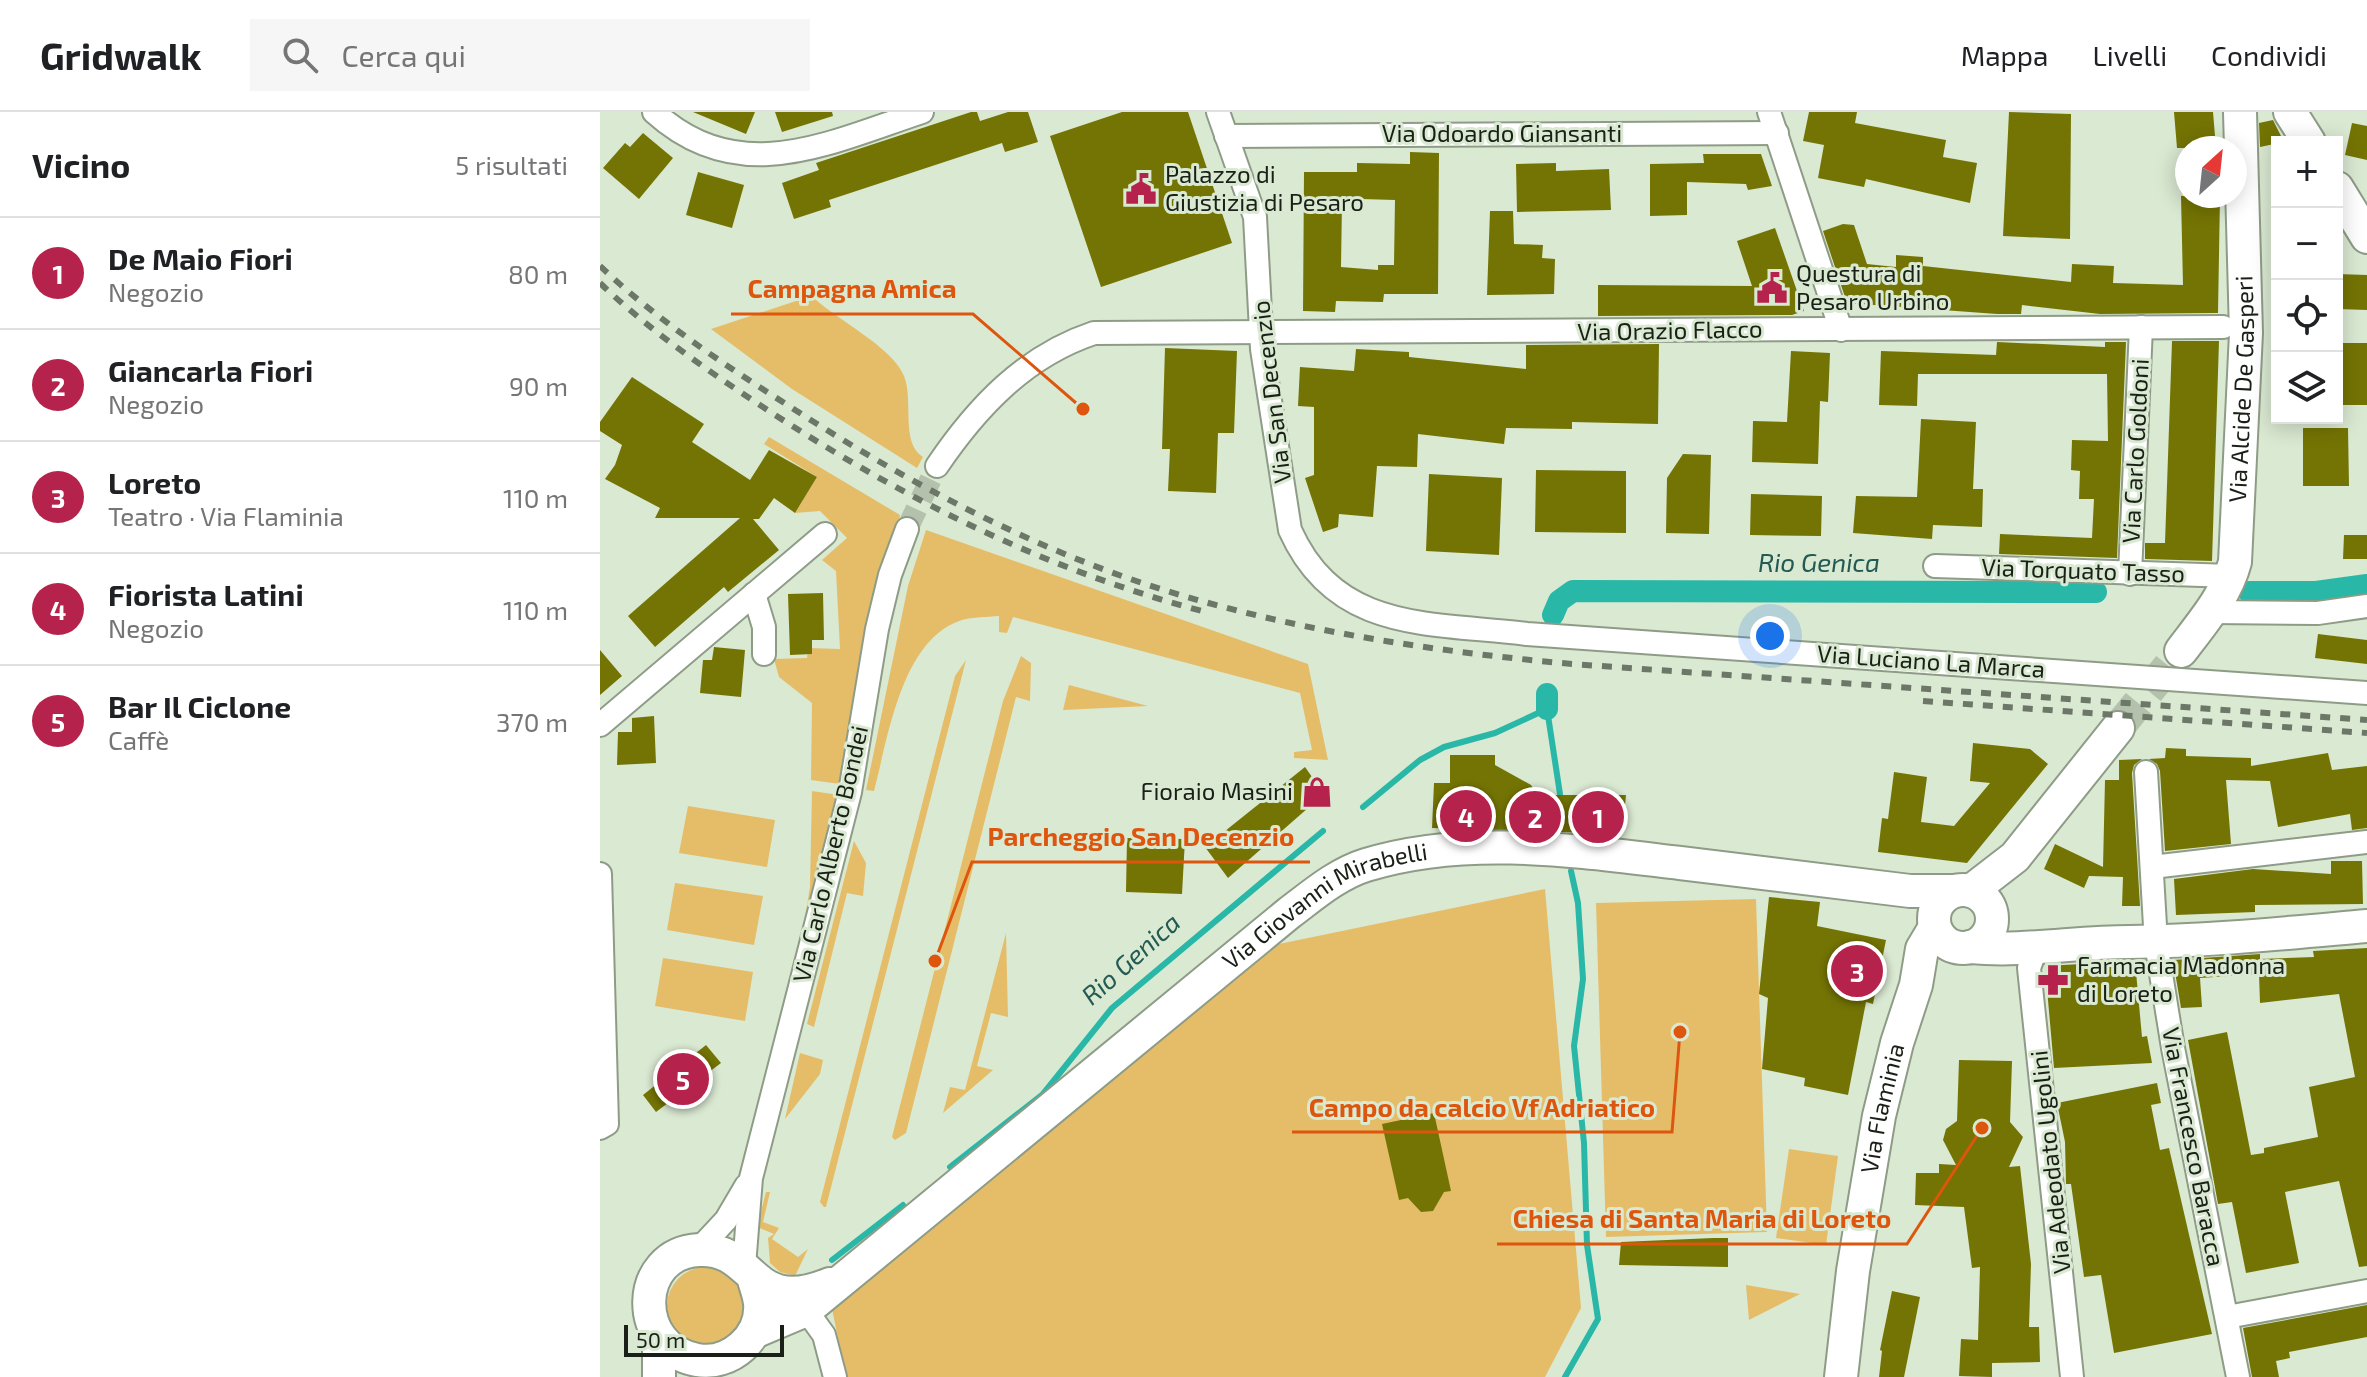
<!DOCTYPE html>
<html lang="it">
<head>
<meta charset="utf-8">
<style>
	body { margin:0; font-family:"Exo 2",sans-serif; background:#f6f6f6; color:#202124 }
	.controls { position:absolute; right:24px; top:24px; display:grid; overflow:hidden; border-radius:0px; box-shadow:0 4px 20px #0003 }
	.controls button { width:72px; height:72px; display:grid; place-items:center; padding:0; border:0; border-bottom:2px solid #e0e0e0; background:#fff; color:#202124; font:40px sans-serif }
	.compass { position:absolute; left:1575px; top:24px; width:72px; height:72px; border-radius:50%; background:#fff; box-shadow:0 4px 20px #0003; rotate:27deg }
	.scale { position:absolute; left:24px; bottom:20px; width:160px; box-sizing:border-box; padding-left:8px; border:4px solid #1a2017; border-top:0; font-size:22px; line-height:28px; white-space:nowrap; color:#1a2017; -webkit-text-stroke:6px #dae9d2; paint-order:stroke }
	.you { position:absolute; left:1170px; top:524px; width:28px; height:28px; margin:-20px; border:6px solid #fff; border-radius:50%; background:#1a73e8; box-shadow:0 0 0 12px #1a73e833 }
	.badge { display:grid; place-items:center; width:52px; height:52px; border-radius:50%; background:#b5234c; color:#fff; font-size:26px; font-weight:700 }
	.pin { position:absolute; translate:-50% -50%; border:4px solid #fff; box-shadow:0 2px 8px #0006 }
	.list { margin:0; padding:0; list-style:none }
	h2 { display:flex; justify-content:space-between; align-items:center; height:104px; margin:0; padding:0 32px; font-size:34px }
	h2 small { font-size:26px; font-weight:400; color:#757577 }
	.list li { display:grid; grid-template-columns:52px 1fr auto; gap:24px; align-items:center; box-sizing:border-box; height:112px; padding:0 32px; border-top:2px solid #e0e0e0 }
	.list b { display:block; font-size:30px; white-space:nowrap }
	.list p { margin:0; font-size:26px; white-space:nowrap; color:#757577 }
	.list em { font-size:26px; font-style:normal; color:#757577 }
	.icon { flex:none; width:44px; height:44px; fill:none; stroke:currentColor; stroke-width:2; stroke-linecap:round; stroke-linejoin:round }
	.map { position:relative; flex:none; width:1767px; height:1265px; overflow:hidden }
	header { display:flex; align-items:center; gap:48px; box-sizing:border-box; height:112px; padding:0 40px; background:#fff; border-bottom:2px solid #e0e0e0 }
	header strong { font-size:38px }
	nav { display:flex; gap:44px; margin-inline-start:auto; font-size:28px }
	.search { width:560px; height:72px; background:#f6f6f6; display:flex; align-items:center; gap:20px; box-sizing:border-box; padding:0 28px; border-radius:0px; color:#757577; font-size:30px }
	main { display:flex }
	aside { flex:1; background:#fff }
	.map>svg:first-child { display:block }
	.green { fill:#e5bd69 }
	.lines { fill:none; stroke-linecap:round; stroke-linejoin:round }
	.stream { stroke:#29b7a8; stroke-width:6 }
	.canal { stroke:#29b7a8; stroke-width:22 }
	.building { fill:#747404; fill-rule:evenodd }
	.street-tunnel { stroke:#b4c1ad; stroke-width:22; stroke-dasharray:22 11; stroke-linecap:butt }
	.secondary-tunnel { stroke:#b4c1ad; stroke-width:32; stroke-dasharray:32 16; stroke-linecap:butt }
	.street-casing { stroke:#8e9c87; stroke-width:26 }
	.secondary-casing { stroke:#8e9c87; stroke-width:36 }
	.street { stroke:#fff; stroke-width:22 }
	.secondary { stroke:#fff; stroke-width:32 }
	.rail { stroke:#6d7768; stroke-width:6; stroke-dasharray:10 10; stroke-linecap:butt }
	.labels { text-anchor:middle; stroke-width:6; stroke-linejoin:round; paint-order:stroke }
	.street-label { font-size:24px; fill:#1a2017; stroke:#dae9d2 }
	.poi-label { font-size:24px; fill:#1a2017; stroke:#dae9d2; text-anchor:start }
	.water-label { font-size:26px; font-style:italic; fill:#235a53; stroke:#dae9d2 }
	.leader { fill:none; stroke:#de560d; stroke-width:3 }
	.callout-dot { fill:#de560d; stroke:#dae9d2; stroke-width:3 }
	.callout-label { font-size:26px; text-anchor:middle; font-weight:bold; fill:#de560d; stroke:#dae9d2; stroke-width:6; stroke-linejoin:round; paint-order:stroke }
</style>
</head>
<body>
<header>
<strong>Gridwalk</strong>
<div class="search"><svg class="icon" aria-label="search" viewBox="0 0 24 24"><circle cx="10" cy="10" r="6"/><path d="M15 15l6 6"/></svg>Cerca qui</div>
<nav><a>Mappa</a><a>Livelli</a><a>Condividi</a></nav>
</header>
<main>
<aside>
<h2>Vicino<small>5 risultati</small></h2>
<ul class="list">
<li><span class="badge">1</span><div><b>De Maio Fiori</b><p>Negozio</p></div><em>80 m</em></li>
<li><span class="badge">2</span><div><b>Giancarla Fiori</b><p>Negozio</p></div><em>90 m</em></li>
<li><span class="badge">3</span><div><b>Loreto</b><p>Teatro · Via Flaminia</p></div><em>110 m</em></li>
<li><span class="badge">4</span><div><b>Fiorista Latini</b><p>Negozio</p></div><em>110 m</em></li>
<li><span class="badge">5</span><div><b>Bar Il Ciclone</b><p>Caffè</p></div><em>370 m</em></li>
</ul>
</aside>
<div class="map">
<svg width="1767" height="1265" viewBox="0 0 1767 1265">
	<rect width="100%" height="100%" fill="#dae9d2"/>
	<g class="green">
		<path d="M215,187C238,208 293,236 304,264C314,289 300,331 323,345L317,356L192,277L111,217L199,188L200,192Z"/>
		<path d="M169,325L300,403L240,672L211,668L212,591L179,565L174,547L207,546L208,536L240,537L236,459L222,448L247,426L220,399L195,401L217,365L164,332Z"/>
		<path d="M326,418L708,552L728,648L694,646V640L712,638L700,581L413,505L407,521L399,520V504C387,505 373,505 362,508C301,527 288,627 274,679L266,678L308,474Z"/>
		<path d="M421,544L431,551L430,589L416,585L306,1021L295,1028L292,1025L403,589Z"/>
		<path d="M366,548L226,1095H224L220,1090L355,564Z"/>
		<path d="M469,573L548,594L463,598Z"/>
		<path d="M212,679L239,683L208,807L205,806L210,775Z"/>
		<path d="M88,694L175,708L167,755L79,741Z"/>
		<path d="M254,729L266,751L263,784L247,781L214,915L207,912Z"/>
		<path d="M75,771L163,784L154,833L67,818Z"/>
		<path d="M945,777L981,1196L945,1265H246L231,1192L679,832Z"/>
		<path d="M1156,787L1167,1120L1006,1125L996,791Z"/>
		<path d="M406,821L408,905L391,901L377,954L393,958L343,1001L350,975L365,978Z"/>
		<path d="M63,846L153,860L145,909L55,894Z"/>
		<path d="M200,941L223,948L220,962L185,1007Z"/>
		<path d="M1189,1037L1238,1044L1226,1133L1176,1126Z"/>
		<path d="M166,1080H170L163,1110L179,1116L172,1127L198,1145L208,1137L195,1164L180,1160L170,1151L168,1126L174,1122L157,1115Z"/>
		<circle cx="106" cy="1194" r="39"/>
		<path d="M1146,1173L1200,1182L1149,1208Z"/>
	</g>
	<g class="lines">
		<g class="stream">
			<path d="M763,695L820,648L844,635L895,621L947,597L960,682"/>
			<path d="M350,1055L443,982L512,896L723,719"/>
			<path d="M232,1148L303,1093"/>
			<path d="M965,1265L998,1207L987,1133L984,1031L974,934L983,867L978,791L971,759"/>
		</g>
		<g class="canal">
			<path d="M1649,480H1716L1767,473"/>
			<path d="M953,503L959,489L973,479L1496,480"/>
			<path d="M947,597V582"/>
		</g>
	</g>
	<g class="building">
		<path d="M93,0H155L146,22Z"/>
		<path d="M175,0H232L233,4L182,20Z"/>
		<path d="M371,0H377L380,9L408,0H428L438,30L405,40L402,31L229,88L231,95L194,107L182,71L219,58L216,51Z"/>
		<path d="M522,0H588L632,131L501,175L450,24Z"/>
		<path d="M1209,0H1257L1255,11L1346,28L1343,45L1377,51L1370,91L1266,67L1264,75L1218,66L1224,33L1203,29Z"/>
		<path d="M1409,0L1471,2L1470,127L1403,124Z"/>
		<path d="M1574,0H1613L1616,36H1577Z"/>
		<path d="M1673,8L1684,30L1660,35L1659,11Z"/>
		<path d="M1752,11L1767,14V48L1745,43Z"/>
		<path d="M43,21L73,46L39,87L3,56L25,31L30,35Z"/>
		<path d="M810,40L839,41L838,182H784L783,190L736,189L735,200L703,199L704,60H757V51L810,52ZM761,87L795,88L794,153H778V158L741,155L742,90Z"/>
		<path d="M1103,42H1161L1172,74L1148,78L1146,72L1087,70V103L1050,104V52L1104,51Z"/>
		<path d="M956,51V59L1009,57L1011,98L917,100L916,52Z"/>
		<path d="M98,60L144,73L132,116L86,103Z"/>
		<path d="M1581,84H1620L1618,201L1500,202L1422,193L1421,202H1397L1247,191L1223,119L1243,112L1254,113L1267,152L1296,155V143L1323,145V154L1471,170L1472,152L1514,154L1513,171L1583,173Z"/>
		<path d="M890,99H913L914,132L943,133L942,146L955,147L954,182L887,183Z"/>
		<path d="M1175,116L1204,199L1192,203L998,204V173L1152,174L1137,129Z"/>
		<path d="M1737,162L1767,163V198L1737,197Z"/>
		<path d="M1572,229H1619L1612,449L1545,447V431H1565Z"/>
		<path d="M1397,230L1505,235V230H1526L1517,446L1399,442L1400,422L1492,426L1494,387H1479L1480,359L1471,358L1472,328L1508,329L1507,262H1318L1317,294L1279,293L1281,239L1396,243Z"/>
		<rect x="1737" y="231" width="30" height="62"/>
		<path d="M1059,232L1058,312L972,310V317L906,316L904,332L818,322L817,355L777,354L773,405L739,402L738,415L723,420L705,366L714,363V295L698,294L700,255L754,259L756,237L809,240V245L926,257V233Z"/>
		<path d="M565,236L637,239L634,321H618L616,381L568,379L570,337H562Z"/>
		<path d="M1191,239L1230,241L1228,290L1220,289L1218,352L1152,350L1153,309L1187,310Z"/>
		<path d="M32,265L104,312L92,330L150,368L169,338L217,365L195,401L174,386L159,407H153L179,438L128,480L124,475L55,535L28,504L140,406H55L60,396L5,367L15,353L22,333L0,319V310Z"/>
		<path d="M1321,307L1376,310L1373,377H1383L1382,415L1333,413L1332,427L1253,421L1256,384L1317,385Z"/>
		<path d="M1703,316H1748L1749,374H1703Z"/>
		<path d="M1083,342L1111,343L1109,422L1066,421L1067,366Z"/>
		<path d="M936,358L1026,359V421L935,420Z"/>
		<path d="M829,362L902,366L899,443L826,439Z"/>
		<path d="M1151,382L1222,384L1221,424L1150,423Z"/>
		<path d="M1744,423H1767V447H1743Z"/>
		<path d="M223,481L224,528H212V542L190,543L188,482Z"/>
		<path d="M1718,522L1767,528V552L1715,546Z"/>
		<path d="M114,535L145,538L141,585L100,581L103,548H112Z"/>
		<path d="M0,538L22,564L0,583Z"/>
		<path d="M54,604L56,651L17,653L18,620H32V606Z"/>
		<path d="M1373,631L1430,637L1448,652L1367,751L1278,740L1282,706L1288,707L1294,660L1327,665L1321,710L1354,714L1390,671L1370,669Z"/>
		<path d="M1566,636L1586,637V644L1651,646V654L1728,641L1732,658L1767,654V716L1752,718L1750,702L1678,715L1670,669L1626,668L1631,732L1565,739L1560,659L1557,652L1549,647L1565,646Z"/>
		<path d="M850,643H895V653L931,673L937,683H1026L1022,722L832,716L834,671H850Z"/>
		<path d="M1542,647L1534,653L1532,661L1540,794H1522L1523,765L1489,764L1484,776L1444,757L1455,732L1503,755L1505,668H1519V648Z"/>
		<path d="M705,655L724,682L628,766L605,735Z"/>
		<path d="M527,726L585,727L582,782L526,780Z"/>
		<path d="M1731,749H1762L1763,792L1655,793V800L1576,803L1574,767L1653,757L1731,762Z"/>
		<path d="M1169,785L1220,790L1217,814L1286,828L1273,892L1266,890L1248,983L1204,974L1205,966L1162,957L1168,886L1159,882Z"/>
		<path d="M1767,836V1154L1759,1155L1739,1069L1685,1080L1699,1151L1646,1161L1632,1090L1618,1092L1588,928L1627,920L1651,1043L1664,1041V1036L1718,1025L1709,975L1755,965L1739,882L1660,891L1659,862L1600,866L1602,895L1581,896L1573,848L1660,842V847L1714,845L1713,839Z"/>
		<path d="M1535,849L1542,925L1547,924L1552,951L1454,956L1445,854Z"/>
		<path d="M106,933L121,951L56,1000L43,983Z"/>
		<path d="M1359,948L1412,949L1410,1010L1423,1025L1409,1055L1420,1054L1431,1152L1429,1215H1439L1440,1250L1392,1251V1265L1359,1264L1361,1227L1378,1228L1380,1155L1372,1156L1364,1095L1315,1093L1316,1061H1339V1052L1356,1053L1343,1028L1346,1017L1357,1009Z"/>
		<path d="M1557,971L1561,991L1551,993L1560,1038L1569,1036L1612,1222L1514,1241L1501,1163L1484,1165L1471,1072H1466L1465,1030L1457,991Z"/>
		<path d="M834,1001L851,1079L844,1080L833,1099L821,1100L808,1086L799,1088L782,1012Z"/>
		<path d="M1113,1126H1128V1155L1019,1153L1021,1130Z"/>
		<path d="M1292,1179L1320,1185L1304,1265H1279L1282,1239L1280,1238Z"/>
		<path d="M1767,1193V1225L1689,1240L1690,1246L1676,1249L1679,1265H1652L1643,1216Z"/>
	</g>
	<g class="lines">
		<path class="street-tunnel" d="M307,417L337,354"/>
		<path class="secondary-tunnel" d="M1518,616L1581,539"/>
		<defs>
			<g id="street">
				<path d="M54,0C139,77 228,31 322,0"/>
				<path d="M618,0L655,105L662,237L690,418C736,521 830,510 927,522L1767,581"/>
				<path d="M1169,0L1241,218"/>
				<path d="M626,24L1177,21"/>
				<path d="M337,354C377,295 425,244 494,221L1623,215"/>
				<path d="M1335,454L1631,464"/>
				<path d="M1530,462L1541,215"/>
				<path d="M154,482L164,515V542"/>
				<path d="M1610,500L1718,501L1767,494"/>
				<path d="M0,613L225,422"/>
				<path d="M1546,660L1556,831L1573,936L1638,1265"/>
				<path d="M1552,755L1767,730"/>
				<path d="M0,762L7,1012L0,1016"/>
				<path d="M1436,837L1429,856L1472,1265"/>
				<path d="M98,1138L126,1108L146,1074"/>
				<path d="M144,1154L151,1066L250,680L277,517L290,463L307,417"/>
				<path d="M206,1198L224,1223L235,1265"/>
				<path d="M1627,1205L1767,1179"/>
			</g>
			<g id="secondary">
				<path d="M1690,0L1709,30"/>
				<path d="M1737,76L1767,125"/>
				<path id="s1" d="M1581,539C1602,511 1626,484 1635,450L1646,221L1640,0"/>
				<circle cx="1363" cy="807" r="29"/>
				<path d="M1371,779L1415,745L1518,616"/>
				<path d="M1370,835C1423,840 1475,830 1529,830C1608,829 1687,821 1767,814"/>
				<path d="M154,1168C156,1175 159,1183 160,1191C163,1225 130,1254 97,1248C32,1236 34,1141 99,1138C157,1135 149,1205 230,1172"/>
				<path id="s2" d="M154,1220L206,1198L689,801C713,783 737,762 766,753C867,722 978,739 1080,751C1157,761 1234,770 1310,779H1354"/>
				<path d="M59,1228V1265"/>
				<path id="s3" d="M1241,1265L1253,1159L1279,1004L1297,931L1316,873L1322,837L1334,817"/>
			</g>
		</defs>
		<use href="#street" class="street-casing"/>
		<use href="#secondary" class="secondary-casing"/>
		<use href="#street" class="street"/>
		<use href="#secondary" class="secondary"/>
		<g class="rail">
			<path d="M0,154C57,208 123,252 189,294C300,366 419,430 545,472C683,517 828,539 972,552L1767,608"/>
			<path d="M0,171C51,220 111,261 169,299C304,387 446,458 602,499"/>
			<path d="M1323,589L1767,621"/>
		</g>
	</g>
	<defs>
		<symbol id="civic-bare" viewBox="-9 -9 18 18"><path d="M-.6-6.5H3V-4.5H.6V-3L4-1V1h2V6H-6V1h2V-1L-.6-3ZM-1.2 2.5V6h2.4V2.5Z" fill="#b5234c" stroke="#dae9d2" stroke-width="2.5" paint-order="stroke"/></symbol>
		<symbol id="shop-bare" viewBox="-9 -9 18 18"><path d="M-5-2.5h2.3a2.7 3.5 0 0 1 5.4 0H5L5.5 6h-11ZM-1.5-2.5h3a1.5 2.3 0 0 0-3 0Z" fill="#b5234c" stroke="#dae9d2" stroke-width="2.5" paint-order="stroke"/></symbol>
		<symbol id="pharmacy-bare" viewBox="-9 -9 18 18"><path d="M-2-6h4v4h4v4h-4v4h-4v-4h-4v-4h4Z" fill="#b5234c" stroke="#dae9d2" stroke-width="2.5" paint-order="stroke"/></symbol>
	</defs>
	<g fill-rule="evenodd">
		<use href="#civic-bare" x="519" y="55" width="44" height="44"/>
		<use href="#civic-bare" x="1150" y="154" width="44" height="44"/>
		<use href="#shop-bare" x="695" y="658" width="44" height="44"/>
		<use href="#pharmacy-bare" x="1431" y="846" width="44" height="44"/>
	</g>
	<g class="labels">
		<g class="street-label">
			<text x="902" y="30">Via Odoardo Giansanti</text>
			<text transform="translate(1070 219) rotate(-1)" y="8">Via Orazio Flacco</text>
			<text dy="8" stroke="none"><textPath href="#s1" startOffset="278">Via Alcide De Gasperi</textPath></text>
			<text transform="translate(672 280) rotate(-97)" y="8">Via San Decenzio</text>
			<text transform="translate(1536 339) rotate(-87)" y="8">Via Carlo Goldoni</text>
			<text transform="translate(1483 459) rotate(2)" y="8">Via Torquato Tasso</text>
			<text transform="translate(1331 550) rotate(4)" y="8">Via Luciano La Marca</text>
			<text transform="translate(231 742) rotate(-77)" y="8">Via Carlo Alberto Bondei</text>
			<text dy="8" stroke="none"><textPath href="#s2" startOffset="718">Via Giovanni Mirabelli</textPath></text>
			<text dy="8" stroke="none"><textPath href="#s3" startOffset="272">Via Flaminia</textPath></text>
			<text transform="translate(1593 1035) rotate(79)" y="8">Via Francesco Baracca</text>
			<text transform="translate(1451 1050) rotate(-96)" y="8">Via Adeodato Ugolini</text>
		</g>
		<g class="poi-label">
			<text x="565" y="71">Palazzo di<tspan x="565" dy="28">Giustizia di Pesaro</tspan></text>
			<text x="1196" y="170">Questura di<tspan x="1196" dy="28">Pesaro Urbino</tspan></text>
			<text x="693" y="688" text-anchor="end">Fioraio Masini</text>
			<text x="1477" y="862">Farmacia Madonna<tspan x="1477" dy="28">di Loreto</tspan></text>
		</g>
		<g class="water-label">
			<text x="1219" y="460">Rio Genica</text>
			<text transform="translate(531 847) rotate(-42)" y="9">Rio Genica</text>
		</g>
	</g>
	<path class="leader" d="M483 297L373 202H131M335 849L372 750H710M1080 920L1072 1020H692M1382 1016L1307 1132H897"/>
	<g class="callout-dot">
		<circle cx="483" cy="297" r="8"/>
		<circle cx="335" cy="849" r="8"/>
		<circle cx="1080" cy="920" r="8"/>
		<circle cx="1382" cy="1016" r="8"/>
	</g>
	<g class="callout-label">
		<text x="252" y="186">Campagna Amica</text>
		<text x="541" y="734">Parcheggio San Decenzio</text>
		<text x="882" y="1005">Campo da calcio Vf Adriatico</text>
		<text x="1102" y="1116">Chiesa di Santa Maria di Loreto</text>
	</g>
</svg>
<div class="controls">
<button>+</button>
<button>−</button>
<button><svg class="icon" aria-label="locate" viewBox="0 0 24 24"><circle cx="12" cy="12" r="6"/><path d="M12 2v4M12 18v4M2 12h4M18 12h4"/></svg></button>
<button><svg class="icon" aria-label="layers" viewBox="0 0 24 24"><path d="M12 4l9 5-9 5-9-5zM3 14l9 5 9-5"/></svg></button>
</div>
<svg class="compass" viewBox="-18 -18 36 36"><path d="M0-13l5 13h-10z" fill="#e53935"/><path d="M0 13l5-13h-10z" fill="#757577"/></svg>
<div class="scale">50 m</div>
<div class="you"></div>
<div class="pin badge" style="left:998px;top:705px">1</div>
<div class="pin badge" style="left:935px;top:705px">2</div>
<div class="pin badge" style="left:1257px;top:859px">3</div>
<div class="pin badge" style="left:866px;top:704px">4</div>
<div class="pin badge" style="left:83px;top:967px">5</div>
</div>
</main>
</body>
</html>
